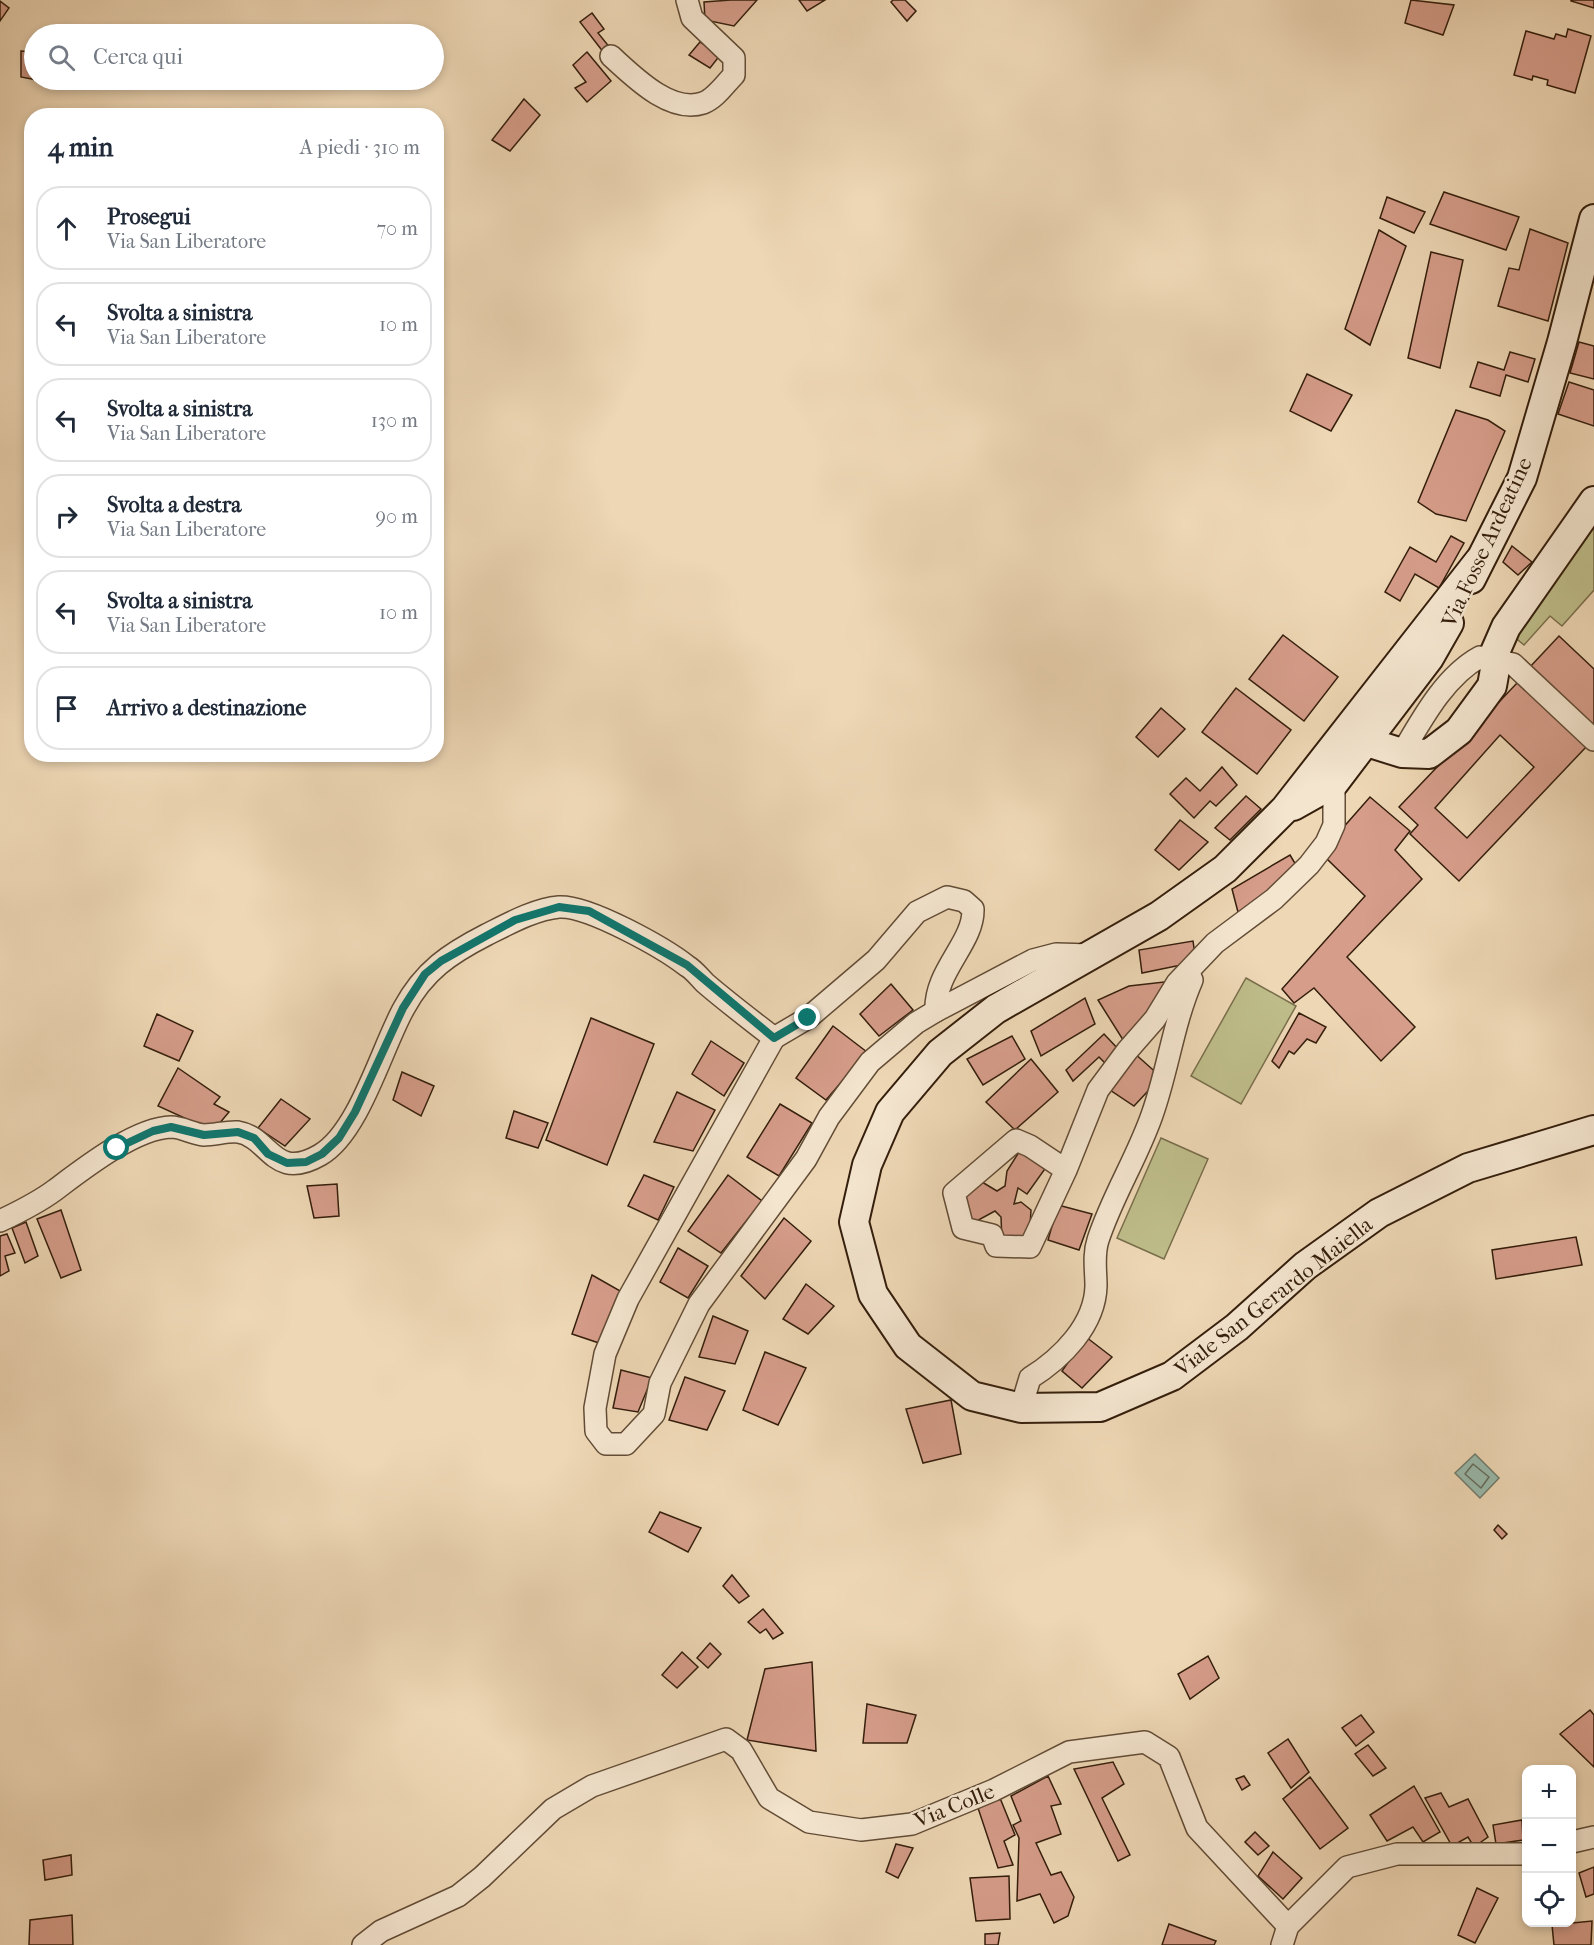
<!DOCTYPE html>
<html lang="it">
<head>
<meta charset="utf-8">
<style>
	body { margin:0; font-family:"IM FELL French Canon",serif; background:#f6f6f7; color:#1f2937 }
	.controls { position:absolute; right:18px; bottom:18px; display:grid; overflow:hidden; border-radius:12px; box-shadow:0 3px 9px #0003 }
	.controls button { width:54px; height:54px; display:grid; place-items:center; padding:0; border:0; border-bottom:2px solid #e0e1e3; background:#fff; color:#1f2937; font:30px sans-serif }
	.stop { position:absolute; width:18px; height:18px; margin:-14px; border:4px solid #0f766e; border-radius:50%; background:#fff }
	.stop.end { background:#0f766e; border-color:#fff; box-shadow:0 2px 6px #0008 }
	.list { margin:0; padding:0; list-style:none }
	h2 { display:flex; justify-content:space-between; align-items:center; height:78px; margin:0; padding:0 24px; font-size:26px }
	h2 small { font-size:20px; font-weight:400; color:#747a83 }
	.list li { display:grid; grid-template-columns:39px 1fr auto; gap:18px; align-items:center; box-sizing:border-box; height:84px; margin:0 12px 12px; padding:0 12px; border:2px solid #e0e1e3; border-radius:24px }
	.list b { display:block; font-size:22px; white-space:nowrap }
	.list p { margin:0; font-size:20px; white-space:nowrap; color:#747a83 }
	.list em { font-size:20px; font-style:normal; color:#747a83 }
	.icon { flex:none; width:33px; height:33px; fill:none; stroke:currentColor; stroke-width:2; stroke-linecap:round; stroke-linejoin:round }
	.map { position:relative; flex:none; width:1594px; height:1945px; overflow:hidden }
	.search { position:absolute; background:#fff; box-shadow:0 3px 9px #0003; left:24px; top:24px; width:420px; height:66px; display:flex; align-items:center; gap:15px; box-sizing:border-box; padding:0 21px; border-radius:33px; color:#747a83; font-size:22px }
	.panel { position:absolute; background:#fff; box-shadow:0 3px 9px #0003; left:24px; top:108px; width:420px; height:654px; border-radius:24px }
	.map>svg:first-child { display:block }
	.green { fill:#bebd8a; stroke:#796e4b; stroke-width:1.5 }
	.water { fill:#99baac; stroke:#717c6c; stroke-width:1.5 }
	.lines { fill:none; stroke-linecap:round; stroke-linejoin:round }
	.shore { stroke:#666c5c; stroke-width:1.5 }
	.building { fill:#d69d8a; stroke:#341e0c; stroke-width:1.5; fill-rule:evenodd }
	.minor-casing { stroke:#624c36; stroke-width:24 }
	.secondary-casing { stroke:#341e0c; stroke-width:32 }
	.minor { stroke:#f4e5cf; stroke-width:21 }
	.secondary { stroke:#f4e5cf; stroke-width:28 }
	.route { stroke:#0f766e; stroke-width:8 }
	.labels { text-anchor:middle; stroke-width:4.5; stroke-linejoin:round; paint-order:stroke }
	.street-label { font-size:22px; fill:#341e0c; stroke:#f4e5cf }
</style>
</head>
<body>
<div class="map">
<svg width="1594" height="1945" viewBox="0 0 1594 1945">
	<rect width="100%" height="100%" fill="#eed7b5"/>
	<filter id="stains"><feTurbulence type="fractalNoise" baseFrequency=".00333" numOctaves="4"/><feColorMatrix values="0 0 0 0 .2 0 0 0 0 .09 0 0 0 0 .02 0 0 0 .5 -.17"/></filter>
	<radialGradient id="worn" r=".72"><stop offset=".6" stop-color="#630" stop-opacity="0"/><stop offset="1" stop-color="#630" stop-opacity=".3"/></radialGradient>
	<g class="green">
		<path d="M1594,495V590L1562,626L1550,616L1524,645L1512,635Z"/>
		<path d="M1246,978L1296,1006L1241,1104L1191,1076Z"/>
		<path d="M1161,1138L1208,1159L1164,1259L1117,1238Z"/>
	</g>
	<path class="water" d="M1475,1454L1499,1478L1480,1498L1455,1473Z"/>
	<g class="lines">
		<path class="shore" d="M1473,1464L1489,1477L1481,1488L1465,1474Z"/>
	</g>
	<g class="building">
		<path d="M731,0H757L734,26L705,20L704,2Z"/>
		<path d="M799,0H825L807,11Z"/>
		<path d="M893,0H905L916,11L907,21L891,2Z"/>
		<path d="M1411,0L1454,5L1443,35L1405,23Z"/>
		<path d="M1594,0V8L1571,1V0Z"/>
		<path d="M0,1L9,8L0,21Z"/>
		<path d="M592,13L604,29L598,33L611,49L604,53L580,22Z"/>
		<path d="M1568,29L1591,36L1575,93L1547,85L1548,80L1533,76L1532,80L1514,75L1526,31L1554,39L1556,34L1566,37Z"/>
		<path d="M700,42L721,54L710,68L689,55Z"/>
		<path d="M21,51L34,52V80H58V84L21,77Z"/>
		<path d="M587,52L611,81L587,102L575,88L586,82L573,65Z"/>
		<path d="M524,99L540,115L510,151L492,140Z"/>
		<path d="M1444,192L1519,217L1506,250L1430,224Z"/>
		<path d="M1387,197L1425,212L1414,233L1380,218Z"/>
		<path d="M1530,229L1568,243L1548,321L1498,306L1509,268L1519,270Z"/>
		<path d="M1379,230L1406,246L1370,345L1345,329Z"/>
		<path d="M1431,252L1463,260L1440,368L1408,358Z"/>
		<path d="M1579,342L1594,346V379L1570,373Z"/>
		<path d="M1510,352L1535,359L1528,382L1506,375L1500,396L1470,387L1478,362L1504,370Z"/>
		<path d="M1307,374L1352,395L1331,431L1290,411Z"/>
		<path d="M1569,382L1594,390V426L1558,414Z"/>
		<path d="M1456,410L1488,420L1505,431L1466,521L1436,514L1418,502Z"/>
		<path d="M1451,536L1464,543L1439,588L1415,574L1400,601L1385,592L1410,547L1436,562Z"/>
		<path d="M1512,546L1532,562L1518,575L1503,562Z"/>
		<path d="M1283,635L1338,677L1304,721L1249,679Z"/>
		<path d="M1559,636L1594,669V731L1529,668Z"/>
		<path d="M1518,682L1587,746L1459,881L1410,834L1418,825L1399,807ZM1500,735L1534,767L1467,838L1435,808Z"/>
		<path d="M1236,688L1291,730L1257,774L1202,732Z"/>
		<path d="M1161,708L1185,729L1158,757L1136,737Z"/>
		<path d="M1222,767L1237,785L1216,806L1210,801L1194,818L1170,794L1186,778L1200,791Z"/>
		<path d="M1246,796L1261,809L1230,840L1215,828Z"/>
		<path d="M1370,797L1410,831L1395,850L1422,879L1347,957L1415,1027L1381,1061L1314,988L1294,1003L1282,989L1365,896L1326,858L1334,838Z"/>
		<path d="M1180,820L1208,842L1179,870L1155,850Z"/>
		<path d="M1290,855L1299,870L1239,916L1232,889Z"/>
		<path d="M1193,941L1196,962L1142,973L1139,950Z"/>
		<path d="M1164,982L1167,995L1125,1043L1098,1000L1129,986Z"/>
		<path d="M891,984L913,1010L879,1036L860,1014Z"/>
		<path d="M1085,998L1095,1024L1041,1056L1031,1031Z"/>
		<path d="M1299,1013L1326,1027L1316,1043L1307,1039L1294,1054L1289,1051L1279,1068L1272,1061Z"/>
		<path d="M157,1014L193,1031L179,1061L144,1046Z"/>
		<path d="M591,1018L654,1044L607,1165L546,1140Z"/>
		<path d="M833,1026L867,1052L826,1100L796,1078Z"/>
		<path d="M1104,1034L1120,1051L1106,1064L1099,1057L1073,1081L1066,1070Z"/>
		<path d="M1012,1036L1025,1059L983,1085L967,1059Z"/>
		<path d="M711,1041L744,1063L724,1096L692,1074Z"/>
		<path d="M1133,1052L1161,1077L1134,1106L1107,1088Z"/>
		<path d="M1031,1059L1058,1092L1015,1130L986,1102Z"/>
		<path d="M178,1068L220,1097L214,1104L229,1112L213,1131L158,1106Z"/>
		<path d="M402,1072L434,1086L421,1116L393,1100Z"/>
		<path d="M677,1092L715,1110L693,1151L654,1142Z"/>
		<path d="M281,1099L310,1119L285,1146L258,1128Z"/>
		<path d="M780,1104L812,1123L779,1176L747,1157Z"/>
		<path d="M514,1111L548,1123L538,1148L506,1138Z"/>
		<path d="M1021,1149L1047,1166L1027,1194L1018,1188L1014,1204L1021,1202L1031,1210L1029,1242L1002,1241L1001,1217L995,1211L973,1223L959,1198L982,1182L997,1191L1005,1186L1007,1171Z"/>
		<path d="M644,1175L674,1187L658,1220L628,1206Z"/>
		<path d="M728,1175L762,1201L721,1253L688,1231Z"/>
		<path d="M337,1184L339,1216L314,1218L307,1186Z"/>
		<path d="M1058,1205L1092,1214L1079,1250L1048,1240Z"/>
		<path d="M61,1210L81,1270L61,1278L37,1219Z"/>
		<path d="M784,1218L811,1241L765,1299L741,1276Z"/>
		<path d="M26,1222L38,1256L25,1263L12,1228Z"/>
		<path d="M7,1234L15,1253L5,1256L9,1271L0,1276V1236Z"/>
		<path d="M1576,1237L1582,1265L1496,1279L1492,1250Z"/>
		<path d="M678,1248L708,1266L688,1298L660,1282Z"/>
		<path d="M592,1275L622,1292L599,1343L572,1334Z"/>
		<path d="M806,1284L834,1306L808,1334L783,1319Z"/>
		<path d="M713,1316L748,1331L735,1364L699,1357Z"/>
		<path d="M1086,1337L1112,1357L1082,1388L1062,1371Z"/>
		<path d="M765,1352L806,1368L778,1425L743,1410Z"/>
		<path d="M621,1370L652,1378L638,1412L613,1408Z"/>
		<path d="M685,1377L725,1391L707,1430L669,1420Z"/>
		<path d="M951,1400L961,1454L923,1463L906,1409Z"/>
		<path d="M660,1512L701,1528L688,1552L649,1532Z"/>
		<path d="M1498,1525L1507,1534L1502,1539L1494,1530Z"/>
		<path d="M732,1575L749,1596L739,1603L723,1586Z"/>
		<path d="M763,1609L783,1633L773,1639L766,1629L760,1633L748,1622Z"/>
		<path d="M710,1643L721,1654L708,1668L697,1658Z"/>
		<path d="M682,1652L698,1667L677,1688L662,1675Z"/>
		<path d="M1208,1656L1219,1678L1190,1699L1178,1674Z"/>
		<path d="M812,1662L816,1751L747,1740L765,1669Z"/>
		<path d="M867,1704L916,1715L907,1743H863Z"/>
		<path d="M1590,1710L1594,1715V1767L1560,1734Z"/>
		<path d="M1361,1715L1374,1732L1356,1746L1342,1728Z"/>
		<path d="M1288,1739L1309,1772L1291,1788L1268,1753Z"/>
		<path d="M1368,1745L1386,1768L1373,1776L1355,1754Z"/>
		<path d="M1113,1762L1124,1784L1102,1798L1130,1855L1118,1861L1074,1769Z"/>
		<path d="M1048,1776L1061,1804L1051,1806L1061,1834L1036,1843L1051,1875L1061,1872L1074,1897L1068,1916L1054,1923L1040,1894L1017,1901L1019,1838L1013,1825L1021,1821L1011,1796Z"/>
		<path d="M1244,1776L1250,1785L1242,1790L1236,1779Z"/>
		<path d="M1310,1777L1348,1828L1320,1849L1283,1799Z"/>
		<path d="M1414,1786L1440,1832L1423,1842L1413,1827L1387,1841L1370,1815Z"/>
		<path d="M1441,1793L1449,1807L1468,1799L1488,1837L1474,1847L1468,1837L1452,1846L1425,1798Z"/>
		<path d="M1000,1798L1015,1835L1004,1841L1013,1865L998,1868L978,1808Z"/>
		<path d="M1522,1820L1523,1840L1496,1844L1493,1825Z"/>
		<path d="M1255,1832L1269,1846L1258,1855L1245,1842Z"/>
		<path d="M896,1844L913,1848L898,1878L886,1872Z"/>
		<path d="M1273,1852L1302,1878L1283,1899L1258,1876Z"/>
		<path d="M71,1855L72,1875L45,1880L43,1860Z"/>
		<path d="M1594,1867V1894L1586,1897L1579,1873Z"/>
		<path d="M1009,1876L1010,1919L976,1921L970,1878Z"/>
		<path d="M1477,1888L1498,1898L1475,1943L1458,1935Z"/>
		<path d="M72,1915L73,1945H29L30,1920Z"/>
		<path d="M1592,1921L1591,1945H1554L1552,1925Z"/>
		<path d="M1169,1924L1216,1941L1214,1945H1162Z"/>
		<path d="M1000,1933L998,1945H985V1934Z"/>
	</g>
	<g class="lines">
		<defs>
			<g id="minor">
				<path d="M611,56C633,76 670,114 703,103C715,99 725,84 734,75V58L692,18L687,0"/>
				<path d="M1402,753C1422,719 1445,676 1480,657L1513,664L1594,740"/>
				<path d="M774,1038L628,1299L605,1354L595,1408L596,1431L606,1444H626L654,1414L660,1383L699,1304L806,1159L829,1117L870,1062L916,1023L936,1011"/>
				<path d="M1066,1170L1030,1146L1016,1140L954,1193L963,1228L992,1235L996,1246L1030,1247L1066,1170L1098,1090L1127,1051L1155,1019L1177,983L1215,943L1274,899L1309,865L1326,843L1334,825V783"/>
				<path d="M0,1221C19,1212 39,1202 55,1190C83,1169 135,1128 171,1127C182,1127 193,1134 204,1135C215,1135 227,1131 238,1132C270,1137 273,1182 320,1155C359,1133 382,1047 404,1008C424,971 449,954 486,935C508,924 535,909 559,907C588,905 664,948 687,966C694,970 699,977 705,983C727,1002 751,1020 774,1038L808,1018L876,960L917,912L947,897L964,901L973,909C974,943 934,971 936,1011L1033,960L1056,954L1092,955"/>
				<path d="M1021,1408L1030,1378C1062,1358 1095,1325 1096,1286C1096,1271 1093,1255 1098,1240C1112,1197 1137,1158 1152,1115C1168,1070 1173,1024 1192,980"/>
				<path d="M1572,1842L1594,1837"/>
				<path d="M363,1945L381,1931L458,1896L482,1877L553,1809L592,1786L726,1739L741,1750L769,1798L809,1822L861,1830L912,1824L994,1790L1069,1752L1145,1742L1169,1757L1197,1828L1288,1926"/>
				<path d="M1282,1945L1288,1926L1347,1867L1397,1854H1526"/>
			</g>
			<g id="secondary">
				<path d="M1479,561L1285,809L1225,869L1159,916L996,1009L940,1053L890,1112L867,1165L854,1222L873,1294L908,1346L972,1396L1021,1408L1100,1407L1172,1376L1237,1327L1305,1266L1379,1213L1468,1168L1594,1130"/>
				<path d="M1471,579L1522,478L1562,342L1594,219"/>
				<path d="M1367,742L1402,753L1429,754L1459,731L1492,686L1495,669L1492,659L1506,627L1594,501"/>
				<path d="M1293,806L1334,783L1429,658L1449,623"/>
			</g>
		</defs>
		<use href="#minor" class="minor-casing"/>
		<use href="#secondary" class="secondary-casing"/>
		<use href="#minor" class="minor"/>
		<use href="#secondary" class="secondary"/>
	</g>
	<g class="lines">
		<path class="route" d="M117,1148L153,1131L171,1127L204,1135L238,1132L254,1138L268,1154L287,1163L306,1162L322,1154L339,1138L355,1112L403,1008L425,974L441,961L515,920L559,907L589,911L687,965L774,1038L808,1018"/>
	</g>
	<g class="labels">
		<g class="street-label">
			<text transform="translate(1486 542) rotate(-65)" y="8">Via Fosse Ardeatine</text>
			<text transform="translate(1273 1296) rotate(-38)" y="8">Viale San Gerardo Maiella</text>
			<text transform="translate(954 1805) rotate(-22)" y="8">Via Colle</text>
		</g>
	</g>
	<rect width="100%" height="100%" filter="url(#stains)"/>
	<rect width="100%" height="100%" fill="url(#worn)"/>
</svg>
<div class="controls">
<button>+</button>
<button>−</button>
<button><svg class="icon" aria-label="locate" viewBox="0 0 24 24"><circle cx="12" cy="12" r="6"/><path d="M12 2v4M12 18v4M2 12h4M18 12h4"/></svg></button>
</div>
<div class="stop" style="left:117px;top:1148px"></div>
<div class="stop end" style="left:808px;top:1018px"></div>
<div class="search"><svg class="icon" aria-label="search" viewBox="0 0 24 24"><circle cx="10" cy="10" r="6"/><path d="M15 15l6 6"/></svg>Cerca qui</div>
<section class="panel">
<h2>4 min<small>A piedi · 310 m</small></h2>
<ul class="list">
<li><svg class="icon" aria-label="ahead" viewBox="0 0 24 24"><path d="M12 20V5M6 11l6-6 6 6"/></svg><div><b>Prosegui</b><p>Via San Liberatore</p></div><em>70 m</em></li>
<li><svg class="icon" aria-label="left" viewBox="0 0 24 24"><path d="M17 20v-9H6M10 6l-5 5 5 5"/></svg><div><b>Svolta a sinistra</b><p>Via San Liberatore</p></div><em>10 m</em></li>
<li><svg class="icon" aria-label="left" viewBox="0 0 24 24"><path d="M17 20v-9H6M10 6l-5 5 5 5"/></svg><div><b>Svolta a sinistra</b><p>Via San Liberatore</p></div><em>130 m</em></li>
<li><svg class="icon" aria-label="right" viewBox="0 0 24 24"><path d="M7 20v-9h11M14 6l5 5-5 5"/></svg><div><b>Svolta a destra</b><p>Via San Liberatore</p></div><em>90 m</em></li>
<li><svg class="icon" aria-label="left" viewBox="0 0 24 24"><path d="M17 20v-9H6M10 6l-5 5 5 5"/></svg><div><b>Svolta a sinistra</b><p>Via San Liberatore</p></div><em>10 m</em></li>
<li><svg class="icon" aria-label="arrive" viewBox="0 0 24 24"><path d="M6 21V4h12l-3 4 3 4H6"/></svg><div><b>Arrivo a destinazione</b></div></li>
</ul>
</section>
</div>
</body>
</html>
